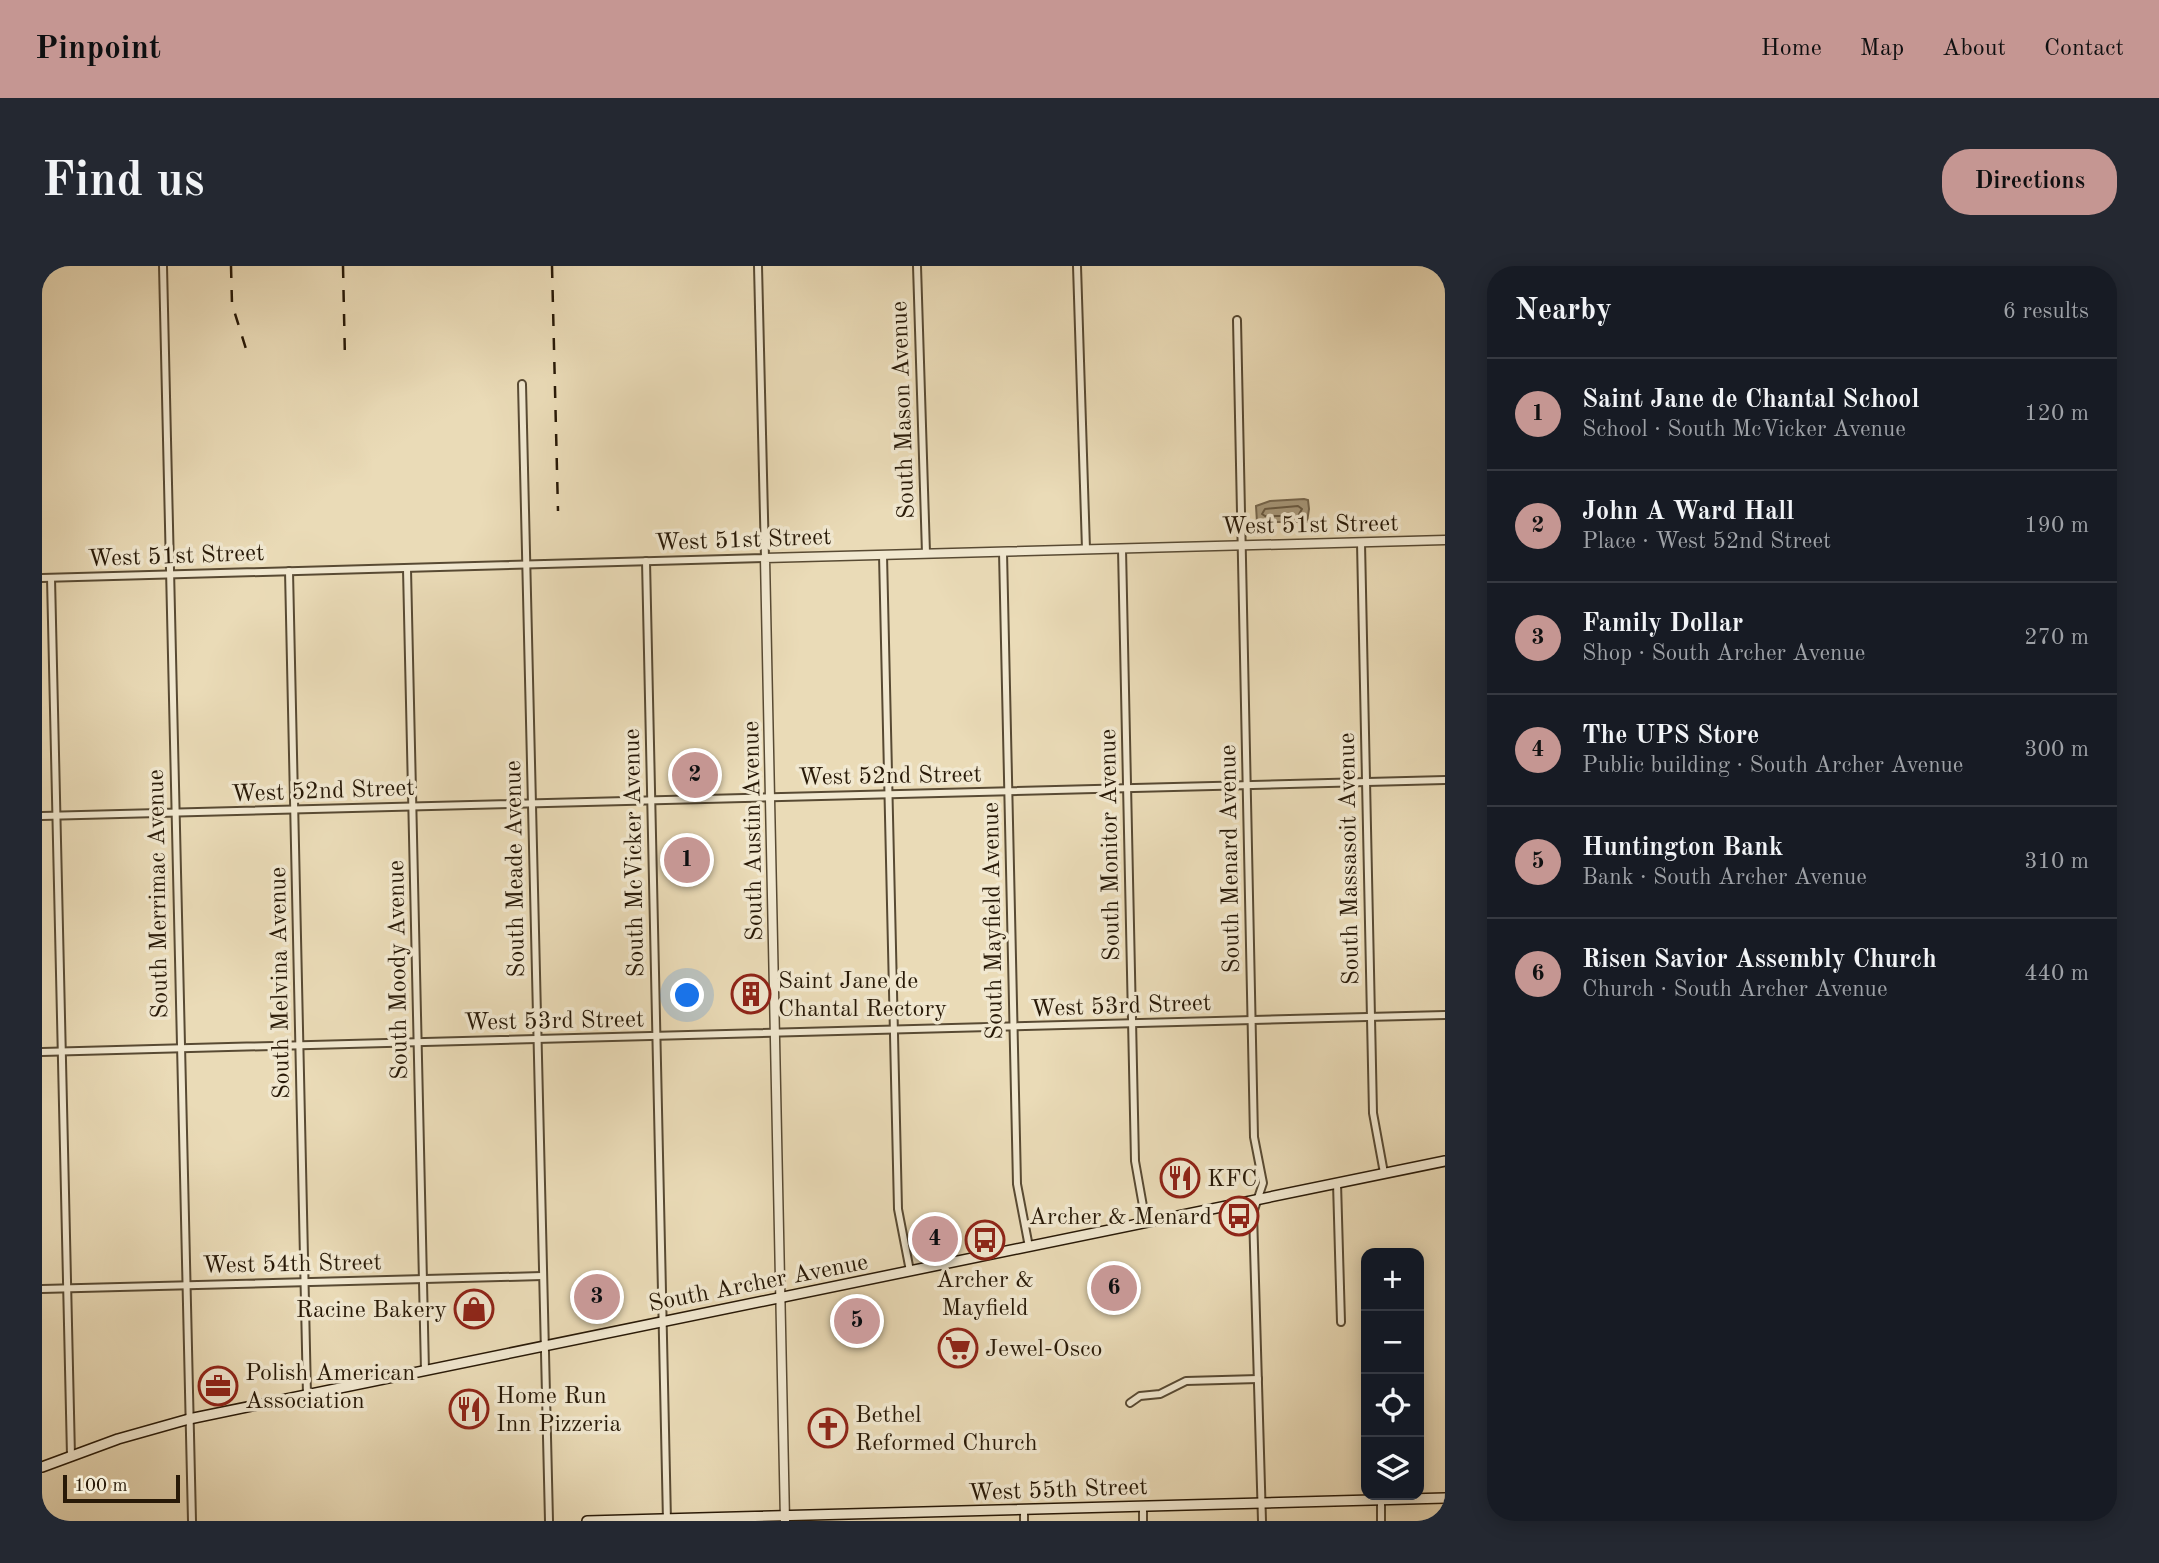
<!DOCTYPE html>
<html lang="en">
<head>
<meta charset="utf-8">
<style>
	body { margin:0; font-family:"Old Standard TT",serif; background:#242831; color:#f1f3f6 }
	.controls { position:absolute; right:21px; bottom:21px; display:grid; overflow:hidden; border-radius:14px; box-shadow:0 4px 18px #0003 }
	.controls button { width:63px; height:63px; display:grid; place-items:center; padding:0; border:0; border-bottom:2px solid #363941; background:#171b24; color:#f1f3f6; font:35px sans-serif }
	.scale { position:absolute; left:21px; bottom:18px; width:117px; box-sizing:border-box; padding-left:7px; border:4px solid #281907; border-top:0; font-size:19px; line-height:24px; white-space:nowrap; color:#281907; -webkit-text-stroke:5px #f1e8d0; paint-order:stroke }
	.you { position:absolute; left:646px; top:730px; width:24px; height:24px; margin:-18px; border:5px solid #fff; border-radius:50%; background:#1a73e8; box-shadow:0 0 0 10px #1a73e833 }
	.badge { display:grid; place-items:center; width:46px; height:46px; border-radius:50%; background:#c59692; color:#111; font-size:23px; font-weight:700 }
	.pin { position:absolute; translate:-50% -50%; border:4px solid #fff; box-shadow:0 2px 7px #0006 }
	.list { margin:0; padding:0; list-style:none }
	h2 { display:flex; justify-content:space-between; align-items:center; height:91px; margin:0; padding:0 28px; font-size:30px }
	h2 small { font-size:23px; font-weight:400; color:#9ea1a6 }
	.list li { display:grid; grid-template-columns:46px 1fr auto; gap:21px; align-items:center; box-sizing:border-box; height:112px; padding:0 28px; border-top:2px solid #363941 }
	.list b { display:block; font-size:26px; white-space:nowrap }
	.list p { margin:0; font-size:23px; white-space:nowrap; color:#9ea1a6 }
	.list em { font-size:23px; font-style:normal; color:#9ea1a6 }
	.icon { flex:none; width:38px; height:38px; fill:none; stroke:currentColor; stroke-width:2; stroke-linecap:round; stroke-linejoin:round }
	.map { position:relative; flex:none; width:1403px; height:1255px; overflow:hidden; border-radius:28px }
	header { display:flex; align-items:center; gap:42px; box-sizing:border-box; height:98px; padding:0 35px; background:#c59692; color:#111 }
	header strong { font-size:33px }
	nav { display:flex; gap:38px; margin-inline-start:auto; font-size:24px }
	.intro { display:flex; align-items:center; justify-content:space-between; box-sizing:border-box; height:168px; padding:0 42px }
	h1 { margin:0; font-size:49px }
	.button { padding:18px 32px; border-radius:28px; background:#c59692; color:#111; font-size:24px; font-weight:700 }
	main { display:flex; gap:42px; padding:0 42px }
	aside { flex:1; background:#171b24; border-radius:28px; box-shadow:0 4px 18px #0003 }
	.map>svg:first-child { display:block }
	.water { fill:#a8997b; stroke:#75664d; stroke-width:2 }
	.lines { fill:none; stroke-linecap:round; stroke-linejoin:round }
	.shore { stroke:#685941; stroke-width:2 }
	.minor-casing { stroke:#584a33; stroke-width:10 }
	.tertiary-casing { stroke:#584a33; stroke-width:11 }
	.secondary-casing { stroke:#281907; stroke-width:12 }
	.minor { stroke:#f1e8d0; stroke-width:6 }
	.tertiary { stroke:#f1e8d0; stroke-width:8 }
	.secondary { stroke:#f1e8d0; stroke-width:9 }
	.rail { stroke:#281907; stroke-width:2.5; stroke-dasharray:12 12; stroke-linecap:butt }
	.labels { text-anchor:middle; stroke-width:7; stroke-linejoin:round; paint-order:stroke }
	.street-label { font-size:24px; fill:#281907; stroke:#f1e8d0 }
	.poi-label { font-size:24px; fill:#281907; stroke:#f1e8d0; text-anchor:start }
</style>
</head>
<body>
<header>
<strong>Pinpoint</strong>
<nav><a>Home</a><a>Map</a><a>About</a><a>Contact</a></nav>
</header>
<div class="intro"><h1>Find us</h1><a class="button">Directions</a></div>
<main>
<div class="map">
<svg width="1403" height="1255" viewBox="0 0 1403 1255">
	<rect width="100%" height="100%" fill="#eadbb7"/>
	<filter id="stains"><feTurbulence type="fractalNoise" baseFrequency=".00286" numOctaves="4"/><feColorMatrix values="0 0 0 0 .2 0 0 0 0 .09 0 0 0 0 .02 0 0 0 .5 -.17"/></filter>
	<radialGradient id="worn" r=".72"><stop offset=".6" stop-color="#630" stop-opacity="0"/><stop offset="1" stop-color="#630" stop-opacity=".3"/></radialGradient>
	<path class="water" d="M1262,233L1266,234L1267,243L1265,256H1215L1214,240L1228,235Z"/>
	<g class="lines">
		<path class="shore" d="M1256,240L1260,243L1256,250H1223L1220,248L1223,243Z"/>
		<defs>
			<g id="minor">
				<path d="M121,0L150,1255"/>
				<path d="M875,0L884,287"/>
				<path d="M1035,0L1044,283"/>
				<path d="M1195,54L1212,871L1221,917L1211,947L1220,1255"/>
				<path d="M480,118L507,1255"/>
				<path d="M1319,277L1331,847L1342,907"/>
				<path d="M1080,283L1093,895L1104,957"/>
				<path d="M961,286L975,918L987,981"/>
				<path d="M841,289L856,943L868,1005"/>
				<path d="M604,295L625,1255"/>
				<path d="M365,303L383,1105"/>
				<path d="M247,305L265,1129"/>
				<path d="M0,312L723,292L716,0"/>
				<path d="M9,312L29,1190"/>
				<path d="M0,550L1403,514"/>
				<path d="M0,786L1403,749"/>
				<path d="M1295,917L1299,1056"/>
				<path d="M0,1023L500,1010"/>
				<path d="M1088,1137L1098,1130L1118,1128L1144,1115L1216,1113"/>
				<path d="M1339,1234V1255"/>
				<path d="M1101,1240V1255"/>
				<path d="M982,1243V1255"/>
			</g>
			<path id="tertiary" d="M743,1255L723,292L1403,274"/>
			<g id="secondary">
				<path d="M0,1201L76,1173L147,1153L1403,895"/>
				<path d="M545,1255L1403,1232"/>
			</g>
		</defs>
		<use href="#minor" class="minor-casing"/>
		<use href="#tertiary" class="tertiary-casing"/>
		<use href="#secondary" class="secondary-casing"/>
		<use href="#minor" class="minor"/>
		<use href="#tertiary" class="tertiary"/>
		<use href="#secondary" class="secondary"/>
		<g class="rail">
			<path d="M189,0L190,38L204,83"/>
			<path d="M301,0L303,94"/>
			<path d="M510,0L516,245"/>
		</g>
	</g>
	<defs>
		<symbol id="building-ring" viewBox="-11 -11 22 22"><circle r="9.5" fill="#f1e8d0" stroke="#8f2418" stroke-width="1.5"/><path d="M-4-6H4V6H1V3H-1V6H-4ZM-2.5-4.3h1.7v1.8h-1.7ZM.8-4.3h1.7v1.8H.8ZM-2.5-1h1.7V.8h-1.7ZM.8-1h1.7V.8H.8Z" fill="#8f2418"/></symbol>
		<symbol id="restaurant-ring" viewBox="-11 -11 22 22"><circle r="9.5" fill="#f1e8d0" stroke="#8f2418" stroke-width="1.5"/><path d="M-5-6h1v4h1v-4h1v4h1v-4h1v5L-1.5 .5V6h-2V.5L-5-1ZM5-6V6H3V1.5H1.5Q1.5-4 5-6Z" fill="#8f2418"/></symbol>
		<symbol id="bus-ring" viewBox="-11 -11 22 22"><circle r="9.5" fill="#f1e8d0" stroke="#8f2418" stroke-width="1.5"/><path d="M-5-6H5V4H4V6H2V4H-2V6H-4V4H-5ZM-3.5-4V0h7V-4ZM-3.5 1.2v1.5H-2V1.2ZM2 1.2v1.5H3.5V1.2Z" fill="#8f2418"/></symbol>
		<symbol id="shop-ring" viewBox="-11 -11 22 22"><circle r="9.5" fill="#f1e8d0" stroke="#8f2418" stroke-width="1.5"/><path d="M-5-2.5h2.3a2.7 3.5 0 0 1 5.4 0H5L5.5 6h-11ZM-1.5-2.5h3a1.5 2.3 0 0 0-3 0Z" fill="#8f2418"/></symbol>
		<symbol id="supermarket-ring" viewBox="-11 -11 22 22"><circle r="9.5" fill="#f1e8d0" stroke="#8f2418" stroke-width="1.5"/><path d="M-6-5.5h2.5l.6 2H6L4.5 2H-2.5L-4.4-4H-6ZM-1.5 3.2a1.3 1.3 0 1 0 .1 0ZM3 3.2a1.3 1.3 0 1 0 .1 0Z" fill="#8f2418"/></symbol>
		<symbol id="office-ring" viewBox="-11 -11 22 22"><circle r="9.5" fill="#f1e8d0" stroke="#8f2418" stroke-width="1.5"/><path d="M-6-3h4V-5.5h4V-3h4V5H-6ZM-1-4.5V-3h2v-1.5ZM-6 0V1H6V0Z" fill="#8f2418"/></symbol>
		<symbol id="church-ring" viewBox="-11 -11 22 22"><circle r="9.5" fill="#f1e8d0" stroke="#8f2418" stroke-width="1.5"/><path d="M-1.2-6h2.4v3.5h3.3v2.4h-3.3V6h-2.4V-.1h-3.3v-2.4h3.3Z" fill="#8f2418"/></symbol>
	</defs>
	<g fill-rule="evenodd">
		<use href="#building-ring" x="687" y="706" width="44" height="44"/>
		<use href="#restaurant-ring" x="1116" y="890" width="44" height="44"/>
		<use href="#bus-ring" x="1175" y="928" width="44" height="44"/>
		<use href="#bus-ring" x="921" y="952" width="44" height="44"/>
		<use href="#shop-ring" x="410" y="1021" width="44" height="44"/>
		<use href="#supermarket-ring" x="894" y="1060" width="44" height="44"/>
		<use href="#office-ring" x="154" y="1098" width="44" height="44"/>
		<use href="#restaurant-ring" x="405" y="1121" width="44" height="44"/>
		<use href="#church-ring" x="764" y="1140" width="44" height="44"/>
	</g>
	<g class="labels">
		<g class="street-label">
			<text transform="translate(860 144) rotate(-92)" y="8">South Mason Avenue</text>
			<text transform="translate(1268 258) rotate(-1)" y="8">West 51st Street</text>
			<text transform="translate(701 273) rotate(-2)" y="8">West 51st Street</text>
			<text transform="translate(134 289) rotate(-2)" y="8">West 51st Street</text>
			<text transform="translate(848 509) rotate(-1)" y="8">West 52nd Street</text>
			<text transform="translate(281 524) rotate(-2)" y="8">West 52nd Street</text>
			<text transform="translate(710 565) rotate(-91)" y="8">South Austin Avenue</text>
			<text transform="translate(1067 579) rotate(-91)" y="8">South Monitor Avenue</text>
			<text transform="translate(591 587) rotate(-91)" y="8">South McVicker Avenue</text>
			<text transform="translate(1187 593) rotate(-91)" y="8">South Menard Avenue</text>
			<text transform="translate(1306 593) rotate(-91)" y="8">South Massasoit Avenue</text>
			<text transform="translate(472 603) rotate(-91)" y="8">South Meade Avenue</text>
			<text transform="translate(115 628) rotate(-91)" y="8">South Merrimac Avenue</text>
			<text transform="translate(950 655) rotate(-91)" y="8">South Mayfield Avenue</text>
			<text transform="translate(355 704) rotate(-91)" y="8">South Moody Avenue</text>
			<text transform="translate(237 717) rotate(-91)" y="8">South Melvina Avenue</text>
			<text transform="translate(1079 739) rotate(-2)" y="8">West 53rd Street</text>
			<text transform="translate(512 754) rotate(-1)" y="8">West 53rd Street</text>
			<text transform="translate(250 997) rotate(-1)" y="8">West 54th Street</text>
			<text transform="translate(716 1016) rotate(-11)" y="8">South Archer Avenue</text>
			<text transform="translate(1016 1223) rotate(-2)" y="8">West 55th Street</text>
		</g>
		<g class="poi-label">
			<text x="736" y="722">Saint Jane de<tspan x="736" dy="28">Chantal Rectory</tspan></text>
			<text x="1165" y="920">KFC</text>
			<text x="1170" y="958" text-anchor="end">Archer &amp; Menard</text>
			<text x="943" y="1021" text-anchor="middle">Archer &amp;<tspan x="943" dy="28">Mayfield</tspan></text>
			<text x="405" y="1051" text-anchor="end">Racine Bakery</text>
			<text x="943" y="1090">Jewel-Osco</text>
			<text x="203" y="1114">Polish American<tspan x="203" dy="28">Association</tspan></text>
			<text x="454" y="1137">Home Run<tspan x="454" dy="28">Inn Pizzeria</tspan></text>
			<text x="813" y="1156">Bethel<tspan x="813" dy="28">Reformed Church</tspan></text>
		</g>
	</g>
	<rect width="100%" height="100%" filter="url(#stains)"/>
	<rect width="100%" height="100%" fill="url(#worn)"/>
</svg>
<div class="controls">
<button>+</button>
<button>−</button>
<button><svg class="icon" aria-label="locate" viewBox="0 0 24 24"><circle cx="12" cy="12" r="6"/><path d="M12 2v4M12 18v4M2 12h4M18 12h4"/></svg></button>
<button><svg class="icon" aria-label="layers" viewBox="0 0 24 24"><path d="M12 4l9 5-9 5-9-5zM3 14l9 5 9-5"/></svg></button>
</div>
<div class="scale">100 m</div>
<div class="you"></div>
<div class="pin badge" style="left:645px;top:594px">1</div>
<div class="pin badge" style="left:653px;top:509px">2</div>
<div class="pin badge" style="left:555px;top:1031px">3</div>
<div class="pin badge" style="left:893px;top:973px">4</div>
<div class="pin badge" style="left:815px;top:1055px">5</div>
<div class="pin badge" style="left:1072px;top:1022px">6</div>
</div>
<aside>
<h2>Nearby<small>6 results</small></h2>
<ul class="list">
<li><span class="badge">1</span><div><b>Saint Jane de Chantal School</b><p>School · South McVicker Avenue</p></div><em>120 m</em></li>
<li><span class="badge">2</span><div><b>John A Ward Hall</b><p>Place · West 52nd Street</p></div><em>190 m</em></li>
<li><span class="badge">3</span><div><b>Family Dollar</b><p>Shop · South Archer Avenue</p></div><em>270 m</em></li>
<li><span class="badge">4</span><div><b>The UPS Store</b><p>Public building · South Archer Avenue</p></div><em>300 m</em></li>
<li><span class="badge">5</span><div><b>Huntington Bank</b><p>Bank · South Archer Avenue</p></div><em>310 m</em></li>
<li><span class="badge">6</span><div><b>Risen Savior Assembly Church</b><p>Church · South Archer Avenue</p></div><em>440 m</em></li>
</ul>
</aside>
</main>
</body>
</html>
